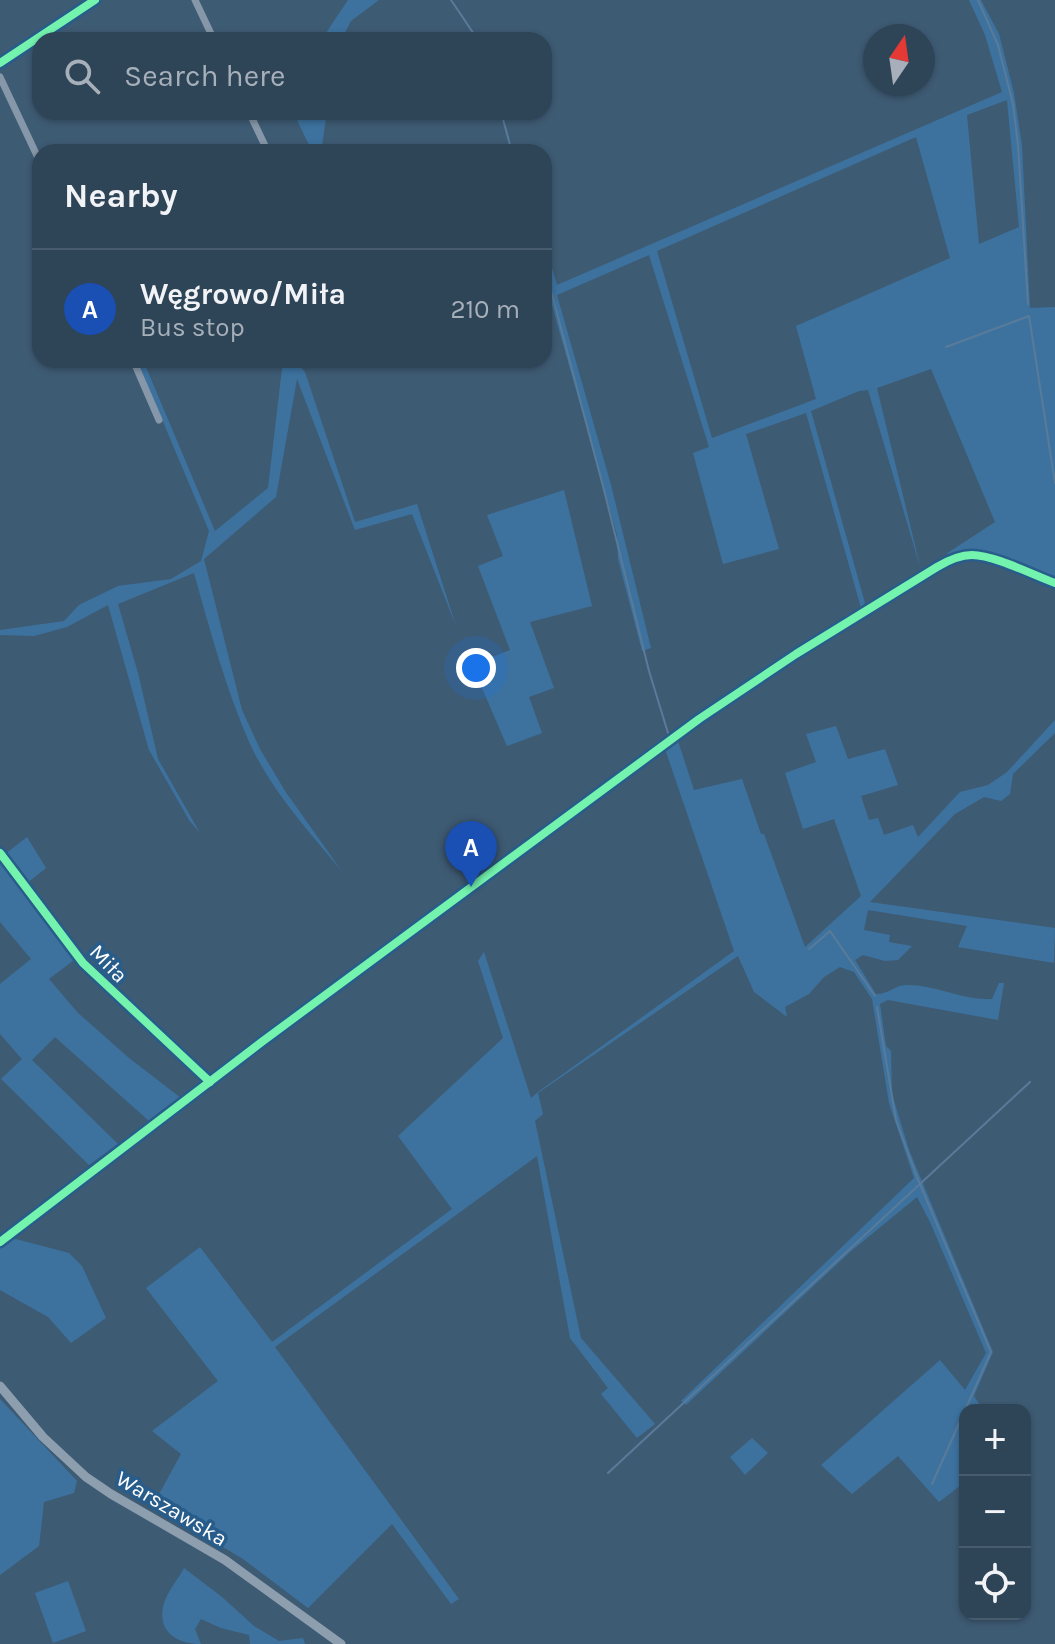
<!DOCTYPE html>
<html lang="en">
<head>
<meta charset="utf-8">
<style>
	body { margin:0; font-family:Karla,sans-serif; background:#364b5d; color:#f1f3f6 }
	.controls { position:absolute; right:24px; bottom:24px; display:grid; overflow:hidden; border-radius:16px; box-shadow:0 2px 6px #0004 }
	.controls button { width:72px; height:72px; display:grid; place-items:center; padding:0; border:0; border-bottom:2px solid #495c6d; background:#2e4457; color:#f1f3f6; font:40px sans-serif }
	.compass { position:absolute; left:863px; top:24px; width:72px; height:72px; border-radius:50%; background:#2e4457; box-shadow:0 2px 6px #0004; rotate:13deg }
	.you { position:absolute; left:476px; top:668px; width:28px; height:28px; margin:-20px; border:6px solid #fff; border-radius:50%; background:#1a73e8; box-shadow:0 0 0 12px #1a73e833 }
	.badge { display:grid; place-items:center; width:52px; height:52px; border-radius:50%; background:#bbc6ce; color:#fff; font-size:26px; font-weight:700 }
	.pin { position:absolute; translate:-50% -66px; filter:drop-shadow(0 2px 4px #0008) }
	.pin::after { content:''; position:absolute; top:42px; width:28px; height:24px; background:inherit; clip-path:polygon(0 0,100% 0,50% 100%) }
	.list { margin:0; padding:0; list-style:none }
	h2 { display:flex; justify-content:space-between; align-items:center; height:104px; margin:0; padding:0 32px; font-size:34px }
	h2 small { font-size:26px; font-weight:400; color:#a7b0ba }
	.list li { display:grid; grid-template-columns:52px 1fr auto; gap:24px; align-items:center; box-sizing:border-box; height:120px; padding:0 32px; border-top:2px solid #495c6d }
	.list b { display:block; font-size:30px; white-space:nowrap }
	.list p { margin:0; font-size:26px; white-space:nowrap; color:#a7b0ba }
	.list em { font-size:26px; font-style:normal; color:#a7b0ba }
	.icon { flex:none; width:44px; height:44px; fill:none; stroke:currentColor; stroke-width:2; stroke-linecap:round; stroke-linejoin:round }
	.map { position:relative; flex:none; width:1055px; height:1644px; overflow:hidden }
	.search { position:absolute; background:#2e4457; box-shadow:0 2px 6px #0004; left:32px; top:32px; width:520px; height:88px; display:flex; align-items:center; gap:20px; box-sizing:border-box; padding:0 28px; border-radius:24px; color:#a7b0ba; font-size:30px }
	.panel { position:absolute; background:#2e4457; box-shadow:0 2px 6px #0004; left:32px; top:144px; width:520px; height:224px; border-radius:24px }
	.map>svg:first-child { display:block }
	.green { fill:#3d729f; fill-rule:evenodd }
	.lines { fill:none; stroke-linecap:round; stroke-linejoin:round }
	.stream { stroke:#597b99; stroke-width:2 }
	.street { stroke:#8597a8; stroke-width:7 }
	.secondary { stroke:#8d9eae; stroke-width:9 }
	.cycleway-casing { stroke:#285c8a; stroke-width:13 }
	.cycleway { stroke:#73f3ae; stroke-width:8 }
	.labels { text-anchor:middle; stroke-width:7; stroke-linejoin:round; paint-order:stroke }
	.street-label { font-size:22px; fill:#fff; stroke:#285c8a }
</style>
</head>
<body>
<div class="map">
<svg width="1055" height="1644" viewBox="0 0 1055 1644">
	<rect width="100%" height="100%" fill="#3e5b74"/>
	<g class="green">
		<path d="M348,0H379L351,21L341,40H323L324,36Z"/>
		<path d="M969,0H981L999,34L1014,93L1022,146L1030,308L1055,307V580L1002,558L978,552L946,554L995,522L931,369L877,388L921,570L868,390L859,391L811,411L865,603L861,608L806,413L746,434L779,549L723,564L693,453L709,447L649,255L557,295L611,485L651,648L642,651L618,559L617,535L544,277V241L557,285L1002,92L985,35ZM1007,100L1019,227L979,244L967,115ZM916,137L950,258L796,326L816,399L712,438L657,251Z"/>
		<path d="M293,112H327L321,152H308L309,145Z"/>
		<path d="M137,360H143L215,531L268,488L283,360H297V363L305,372L355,522L417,504L456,626L412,514L355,530L297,379L276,497L204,559L242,710L260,749L285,791L341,870C308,831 272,791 250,744C226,690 210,630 194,573L118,604L138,673L158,759L200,833L189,820L149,750L108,605L67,627L34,636L0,635V630L64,621L79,605L118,586L171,579L201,561L209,531Z"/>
		<path d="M564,490L592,606L530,622L554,688L529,697L542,733L507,746L472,665L510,650L478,566L503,556L487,515Z"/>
		<path d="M1055,720V733L1013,774L1010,794L1001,801L984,797L955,814L870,902L1055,928L1054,963L958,947L967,926L868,910L864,930L890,935L889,942L912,946L898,960L885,961L863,955L855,960L876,994C889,994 894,986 905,985C935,984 963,1001 992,999L999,983H1004L998,1020L888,1000L880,1004L886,1046L891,1051L892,1094L909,1150L993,1352L974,1396L983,1410H965V1482L939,1502L898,1456L852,1494L821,1465L940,1360L965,1390L986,1353L930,1222L917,1197L850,1252L686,1405L681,1401L914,1178L889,1103L872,999L854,972L840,967L824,977L809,994L785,1007L787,1017L754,992L738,956L538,1093L543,1114L535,1121L581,1338L655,1424L637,1438L601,1394L608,1388L570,1338L537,1156L275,1347L459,1599L451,1604L392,1524L308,1608L243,1559L153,1505L181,1454L152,1431L218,1381L146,1288L200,1247L272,1342L452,1209L398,1136L503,1038L478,961L484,952L531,1098L538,1092L734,951L665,749L678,741L694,790L742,779L761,834H764L805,947L861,896L834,819L803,829L785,773L816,762L806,734L836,726L848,759L885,749L898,785L861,796L869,820L878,818L884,835L913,825L918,837L960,792L988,785L1007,772Z"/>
		<path d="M27,837L46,868L21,888L74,960L49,979L78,1013L129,1058L181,1098L149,1121L55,1037L32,1060L118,1144L89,1165L1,1079L22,1059L0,1034V984L31,959L0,922V858Z"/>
		<path d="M12,1238L69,1253L82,1266L106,1318L71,1343L48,1317L0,1290V1248Z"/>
		<path d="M0,1399L77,1481L74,1493L44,1502L39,1546L0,1575Z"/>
		<path d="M752,1438L768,1453L745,1475L730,1457Z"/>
		<path d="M184,1568L222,1597L254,1626L279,1641L303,1638L305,1644H250L249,1635L221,1628L201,1619L195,1629L201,1644C176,1644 156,1631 164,1603C168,1591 178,1579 184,1568Z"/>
		<path d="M68,1581L86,1631L53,1643L35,1593Z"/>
	</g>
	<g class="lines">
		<g class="stream">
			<path d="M451,0L478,40"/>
			<path d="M978,0L998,45L1013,104L1018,145L1028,304"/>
			<path d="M501,112L512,152"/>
			<path d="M544,264L604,490L649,671L668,733"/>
			<path d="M946,347L1029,316L1055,483"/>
			<path d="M809,949L830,931L875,996"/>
			<path d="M877,1007L896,1120L917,1177L991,1352L932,1484"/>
			<path d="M608,1473L1030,1082"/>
		</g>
		<g class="street">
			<path d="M195,0L214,40"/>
			<path d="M0,77L40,162"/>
			<path d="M249,112L268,152"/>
			<path d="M133,360L159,420"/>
			<path d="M0,853L83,963L210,1082"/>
			<path d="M0,1242L263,1041L699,719L796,654L937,567C947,561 959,555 972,555C994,555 1033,575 1055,583"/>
		</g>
		<g class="secondary">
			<path d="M0,63L95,0"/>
			<path d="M0,1386L43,1437L86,1477L111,1494L225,1560L341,1644"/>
		</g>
		<defs>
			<g id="cycleway">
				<path d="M0,63L95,0"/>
				<path d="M0,853L83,963L210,1082"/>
				<path d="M0,1242L263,1041L699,719L796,654L937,567C947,561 959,555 972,555C994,555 1033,575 1055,583"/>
			</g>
		</defs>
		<use href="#cycleway" class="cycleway-casing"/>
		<use href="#cycleway" class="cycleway"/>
	</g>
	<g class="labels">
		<g class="street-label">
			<text transform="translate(109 963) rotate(46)" y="8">Miła</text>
			<text transform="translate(172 1508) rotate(31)" y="8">Warszawska</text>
		</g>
	</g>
</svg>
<div class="controls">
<button>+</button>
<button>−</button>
<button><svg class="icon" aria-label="locate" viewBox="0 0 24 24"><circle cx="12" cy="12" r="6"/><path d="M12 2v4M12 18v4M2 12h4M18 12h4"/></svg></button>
</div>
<svg class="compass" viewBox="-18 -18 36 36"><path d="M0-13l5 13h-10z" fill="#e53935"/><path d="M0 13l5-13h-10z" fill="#a7b0ba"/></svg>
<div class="you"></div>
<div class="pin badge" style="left:471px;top:887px;background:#1a4fb4">A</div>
<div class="search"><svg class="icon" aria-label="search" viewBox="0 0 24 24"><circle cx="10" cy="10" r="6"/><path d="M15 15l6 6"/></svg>Search here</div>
<section class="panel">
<h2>Nearby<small></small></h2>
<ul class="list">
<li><span class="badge" style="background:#1a4fb4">A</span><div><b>Węgrowo/Miła</b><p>Bus stop</p></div><em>210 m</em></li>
</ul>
</section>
</div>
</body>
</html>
